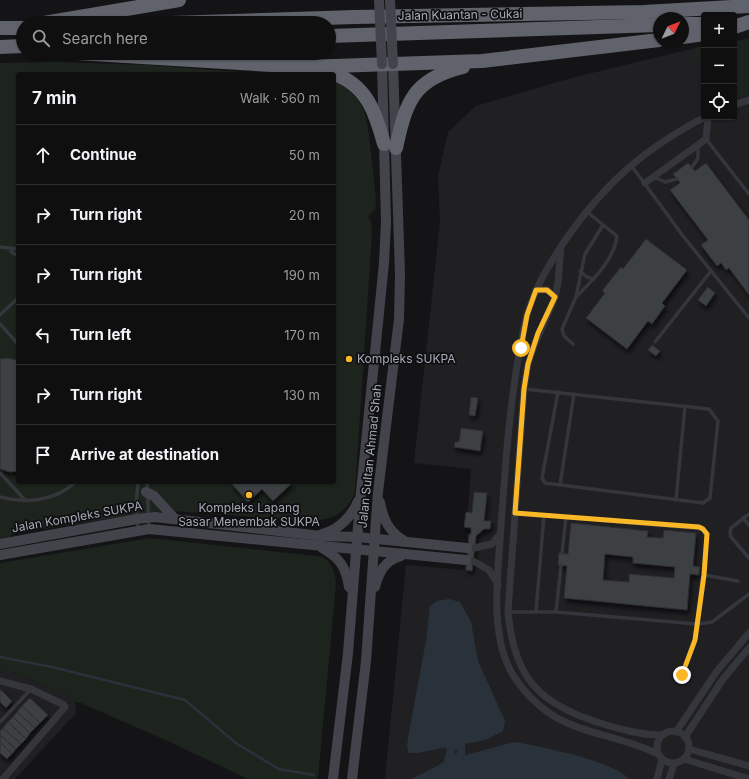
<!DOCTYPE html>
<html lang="en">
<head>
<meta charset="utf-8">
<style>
	body { margin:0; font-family:Inter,sans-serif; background:#181819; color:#f1f3f6 }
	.controls { position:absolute; right:12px; top:12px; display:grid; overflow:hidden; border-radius:4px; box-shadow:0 1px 3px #0004 }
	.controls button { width:36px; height:36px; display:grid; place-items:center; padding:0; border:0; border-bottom:1px solid #2f2f30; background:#0f0f10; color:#f1f3f6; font:20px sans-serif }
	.compass { position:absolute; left:653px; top:12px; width:36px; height:36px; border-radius:50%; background:#0f0f10; box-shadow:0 1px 3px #0004; rotate:47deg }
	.stop { position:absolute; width:12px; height:12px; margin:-9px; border:3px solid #fab827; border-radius:50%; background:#fff }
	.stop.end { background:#fab827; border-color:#fff; box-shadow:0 1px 4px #0008 }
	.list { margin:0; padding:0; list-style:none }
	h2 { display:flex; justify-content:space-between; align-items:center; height:52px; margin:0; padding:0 16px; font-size:17px }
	h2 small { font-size:13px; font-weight:400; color:#9b9c9f }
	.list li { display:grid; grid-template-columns:26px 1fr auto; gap:12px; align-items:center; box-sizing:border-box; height:60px; padding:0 16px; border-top:1px solid #2f2f30 }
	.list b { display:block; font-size:15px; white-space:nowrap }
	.list em { font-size:13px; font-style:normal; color:#9b9c9f }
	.icon { flex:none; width:22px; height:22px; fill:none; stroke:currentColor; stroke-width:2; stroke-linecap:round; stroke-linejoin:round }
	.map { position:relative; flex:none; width:749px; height:779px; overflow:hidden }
	.search { position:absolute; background:#0f0f10; box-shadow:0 1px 3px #0004; left:16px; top:16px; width:320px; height:44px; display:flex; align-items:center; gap:10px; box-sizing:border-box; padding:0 14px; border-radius:22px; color:#9b9c9f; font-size:15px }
	.panel { position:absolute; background:#0f0f10; box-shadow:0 1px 3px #0004; left:16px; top:72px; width:320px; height:412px; border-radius:4px }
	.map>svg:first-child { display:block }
	.built { fill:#202023 }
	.green { fill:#1c241d }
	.water { fill:#29323a }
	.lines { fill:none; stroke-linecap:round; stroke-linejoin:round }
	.stream { stroke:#29323a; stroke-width:2.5 }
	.canal { stroke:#29323a; stroke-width:8 }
	.building { fill:#3e3f43; stroke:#2e2e32; fill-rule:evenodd; filter:url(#shadow) }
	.lane { stroke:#35363b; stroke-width:3.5 }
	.street { stroke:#35363b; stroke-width:7 }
	.secondary { stroke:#43444b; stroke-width:10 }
	.highway { stroke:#60636c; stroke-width:14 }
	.secondary-bridge { stroke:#43444b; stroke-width:10 }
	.route { stroke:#fab827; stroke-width:5 }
	.poi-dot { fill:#fab827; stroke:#0f0f11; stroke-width:1.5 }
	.labels { text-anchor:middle; stroke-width:3.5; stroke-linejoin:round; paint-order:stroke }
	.street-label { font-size:12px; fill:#a5aab7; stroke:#0f0f11 }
	.poi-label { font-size:12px; fill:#a5aab7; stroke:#0f0f11; text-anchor:start }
</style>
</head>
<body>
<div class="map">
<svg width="749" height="779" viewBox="0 0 749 779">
	<defs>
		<filter id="shadow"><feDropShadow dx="2" dy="4" stdDeviation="2" flood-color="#0009"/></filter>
	</defs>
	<rect width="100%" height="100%" fill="#141416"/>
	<g class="built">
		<path d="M749,39V779H385L406,565L465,570L469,534H471V528L464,527L466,512H468L471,469L414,463L440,222L438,176L448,132L476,106L571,78L704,46V117H734V41Z"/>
		<path d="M0,667L68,695L75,702L76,713L15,779H0Z"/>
	</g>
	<g class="green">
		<path d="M749,39V93L734,98V41Z"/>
		<path d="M704,46V66L692,57L694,48Z"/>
		<path d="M58,62L149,65L265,74H18V482H334V81C367,97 368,121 371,154C373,170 375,187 376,203L375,210L368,216L371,222L372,234L355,492C348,513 330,521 309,521L173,511L152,512L11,534L10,539L0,541V63Z"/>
		<path d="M150,538L317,556C331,558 335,570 336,584L318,779H248L172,743L81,703L75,702L68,695L0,667V563Z"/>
	</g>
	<g class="water">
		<path d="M449,599L460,602L471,622L478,661L505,721L503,731L485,740L417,753H409L407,746L409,732L426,641L430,606L437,601Z"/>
		<path d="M514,742C539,746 614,761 629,779H412L448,760Z"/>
	</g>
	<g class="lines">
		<path class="stream" d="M0,657L52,667L185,700L237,744L279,769L314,775"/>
		<path class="canal" d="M461,745V756L448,760L451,751L450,747Z"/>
	</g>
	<g class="building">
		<path d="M688,163L695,171L706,163L749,220V295L729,268L726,270L721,263L717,266L701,245L708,240L670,190L680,183L673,174Z"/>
		<path d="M646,239L687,270L662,303L665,306L652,324L648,321L627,349L586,318L605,293L602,291L621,267L623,269Z"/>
		<path d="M708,287L715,293L706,306L698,300Z"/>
		<path d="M652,345L660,351L656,356L648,350Z"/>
		<path d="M6,358L18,360V471L10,472L0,469V359Z"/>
		<path d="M471,397L478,398L475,416L469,415Z"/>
		<path d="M461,428L483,431L480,451L454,447L455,442H459Z"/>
		<path d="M230,482H293L273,501L262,489L248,502Z"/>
		<path d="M474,492L487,493L484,521H491L490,529H484L476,536L472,571L466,570L469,534H471V528L464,527L466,512L472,513Z"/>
		<path d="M571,523L648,531L647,537L663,538L664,530L696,533L693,566L700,567L699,575L690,574L687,610L564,598L567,566L558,565L559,553L568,554ZM605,554L633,557V563L675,567L674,578L629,574V582L603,580Z"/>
		<path d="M0,689L12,701L6,708L0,702Z"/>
		<path d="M30,698L48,715L40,723L22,706Z"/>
		<path d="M22,706L40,723L35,728L17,712Z"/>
		<path d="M17,712L35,728L30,733L13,717Z"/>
		<path d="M13,717L30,733L26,739L8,722Z"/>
		<path d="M8,722L26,739L21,744L3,728Z"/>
		<path d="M3,728L21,744L16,749L0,735V731Z"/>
		<path d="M0,735L16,749L12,754L0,742Z"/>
		<path d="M0,742L12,754L7,759L0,753Z"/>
	</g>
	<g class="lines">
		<g class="lane">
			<path d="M706,139L749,194"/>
			<path d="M631,165L683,236L749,318"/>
			<path d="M692,167L698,158V145"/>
			<path d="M654,177L665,182L677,179"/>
			<path d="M587,212L617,236C614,260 593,280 576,297L585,254L603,225"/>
			<path d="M0,247L18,249"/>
			<path d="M11,249V252L18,256"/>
			<path d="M580,271L587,277L594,279"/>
			<path d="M0,315L18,298"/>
			<path d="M0,324L18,344"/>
			<path d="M655,342L711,271"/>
			<path d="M573,344L564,336L562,329L576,297"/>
			<path d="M524,389L709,409L718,421L710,498L703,503L545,483L542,478L558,392"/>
			<path d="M0,473L25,500"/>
			<path d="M138,482L136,505L138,529"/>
			<path d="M147,482L149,529"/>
			<path d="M560,485L574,394"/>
			<path d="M0,497C24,504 57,501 75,482"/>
			<path d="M676,500L685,406"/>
			<path d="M515,513L703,529L707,537L695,640L681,676"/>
			<path d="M749,514L731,528L730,532L731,537L749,558"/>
			<path d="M743,518L749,525"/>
			<path d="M562,553L566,517"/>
			<path d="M704,575L738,581"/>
			<path d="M508,612H556L697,624L712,622L749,594"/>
			<path d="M536,612L544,515"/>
			<path d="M556,612L561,565"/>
			<path d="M0,722L31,689"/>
		</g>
		<g class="street">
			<path d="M734,105L749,100"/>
			<path d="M645,183L706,139L708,117"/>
			<path d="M561,247L558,283L555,297L534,346L528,364L524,389L508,612C514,679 540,705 603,724C623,730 641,735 663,735"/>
			<path d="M536,290H547L555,297"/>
			<path d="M474,548L492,544L500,534"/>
			<path d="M473,561L489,570L498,584"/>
			<path d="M0,681L31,689L64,705L65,707L3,779"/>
			<circle cx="673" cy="747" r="16"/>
			<path d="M676,732L717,671L749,633"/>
			<path d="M685,737L723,679L749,648"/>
			<path d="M689,749L749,766"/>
			<path d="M658,754C602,727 556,738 515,678C488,639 498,572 501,527C505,469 509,411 519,354C522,338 524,321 530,306C538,282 552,260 566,239C606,182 644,149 705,117"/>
			<path d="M684,759L749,779"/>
			<path d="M657,779L662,759"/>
			<path d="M669,779L674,764"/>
		</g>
		<g class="secondary">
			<path d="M146,492L154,496L175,519"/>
			<path d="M380,502C383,520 389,532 406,542"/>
			<path d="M322,534C339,530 352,516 358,501"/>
			<path d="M0,544L137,519L155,517L321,536L357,537L467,548"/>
			<path d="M322,548C340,558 346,567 349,587"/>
			<path d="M0,555L149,529L466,560"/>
			<path d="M375,587C379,572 384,561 401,556"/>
			<path d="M333,779L348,653L360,502L384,263L386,222L382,64"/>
			<path d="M352,779L366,661L378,492L399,319L400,274L393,64"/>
		</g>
		<g class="highway">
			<path d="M44,23L179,0"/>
			<path d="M171,23L355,17L644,12L749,6"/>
			<path d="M683,24H704"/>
			<path d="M734,27L749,22"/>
			<path d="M0,28H23"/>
			<path d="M329,36L659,25"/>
			<path d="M683,37L704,34"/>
			<path d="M0,47L23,46"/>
			<path d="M77,53L304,67L482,61L659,40"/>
			<path d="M334,74C367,85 376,114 384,144"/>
			<path d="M396,148C406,102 413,79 463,67"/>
		</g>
		<g class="secondary-bridge">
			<path d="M379,0L382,64"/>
			<path d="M390,0L393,64"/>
		</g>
	</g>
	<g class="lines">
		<path class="route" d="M521,348L527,315L536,290H547L555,297L538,333L528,364L524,389L515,513L699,527L703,529L707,534L704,575L695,640L682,675"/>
	</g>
	<g class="poi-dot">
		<circle cx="349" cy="359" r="4"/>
		<circle cx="249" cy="495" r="4"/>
	</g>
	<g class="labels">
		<g class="street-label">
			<text transform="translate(460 15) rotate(-1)" y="4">Jalan Kuantan - Cukai</text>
			<text transform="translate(370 456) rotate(-84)" y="4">Jalan Sultan Ahmad Shah</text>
			<text transform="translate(77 517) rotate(-10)" y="4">Jalan Kompleks SUKPA</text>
		</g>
		<g class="poi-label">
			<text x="357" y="363">Kompleks SUKPA</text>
			<text x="249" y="512" text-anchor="middle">Kompleks Lapang<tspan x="249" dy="14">Sasar Menembak SUKPA</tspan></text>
		</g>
	</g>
</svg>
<div class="controls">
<button>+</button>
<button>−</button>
<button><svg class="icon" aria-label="locate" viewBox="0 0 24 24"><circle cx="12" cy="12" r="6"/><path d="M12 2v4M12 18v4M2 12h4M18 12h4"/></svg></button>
</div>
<svg class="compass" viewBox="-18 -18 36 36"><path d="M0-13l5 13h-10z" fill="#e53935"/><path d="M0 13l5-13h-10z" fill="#9b9c9f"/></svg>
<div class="stop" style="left:521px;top:348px"></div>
<div class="stop end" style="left:682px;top:675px"></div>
<div class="search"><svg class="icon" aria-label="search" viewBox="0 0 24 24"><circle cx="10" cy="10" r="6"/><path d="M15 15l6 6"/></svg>Search here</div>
<section class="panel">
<h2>7 min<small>Walk · 560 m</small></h2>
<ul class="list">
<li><svg class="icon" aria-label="ahead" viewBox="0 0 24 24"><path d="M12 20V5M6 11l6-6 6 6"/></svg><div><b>Continue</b></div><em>50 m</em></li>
<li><svg class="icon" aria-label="right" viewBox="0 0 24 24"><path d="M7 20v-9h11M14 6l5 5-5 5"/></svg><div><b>Turn right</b></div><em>20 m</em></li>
<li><svg class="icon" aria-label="right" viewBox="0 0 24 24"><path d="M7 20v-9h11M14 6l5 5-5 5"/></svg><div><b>Turn right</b></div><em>190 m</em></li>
<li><svg class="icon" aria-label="left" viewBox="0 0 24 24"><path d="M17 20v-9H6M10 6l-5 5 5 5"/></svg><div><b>Turn left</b></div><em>170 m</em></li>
<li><svg class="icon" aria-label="right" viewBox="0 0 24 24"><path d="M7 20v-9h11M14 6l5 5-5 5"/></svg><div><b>Turn right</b></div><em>130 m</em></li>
<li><svg class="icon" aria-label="arrive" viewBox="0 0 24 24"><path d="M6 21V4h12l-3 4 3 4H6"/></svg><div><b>Arrive at destination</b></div></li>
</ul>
</section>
</div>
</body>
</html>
